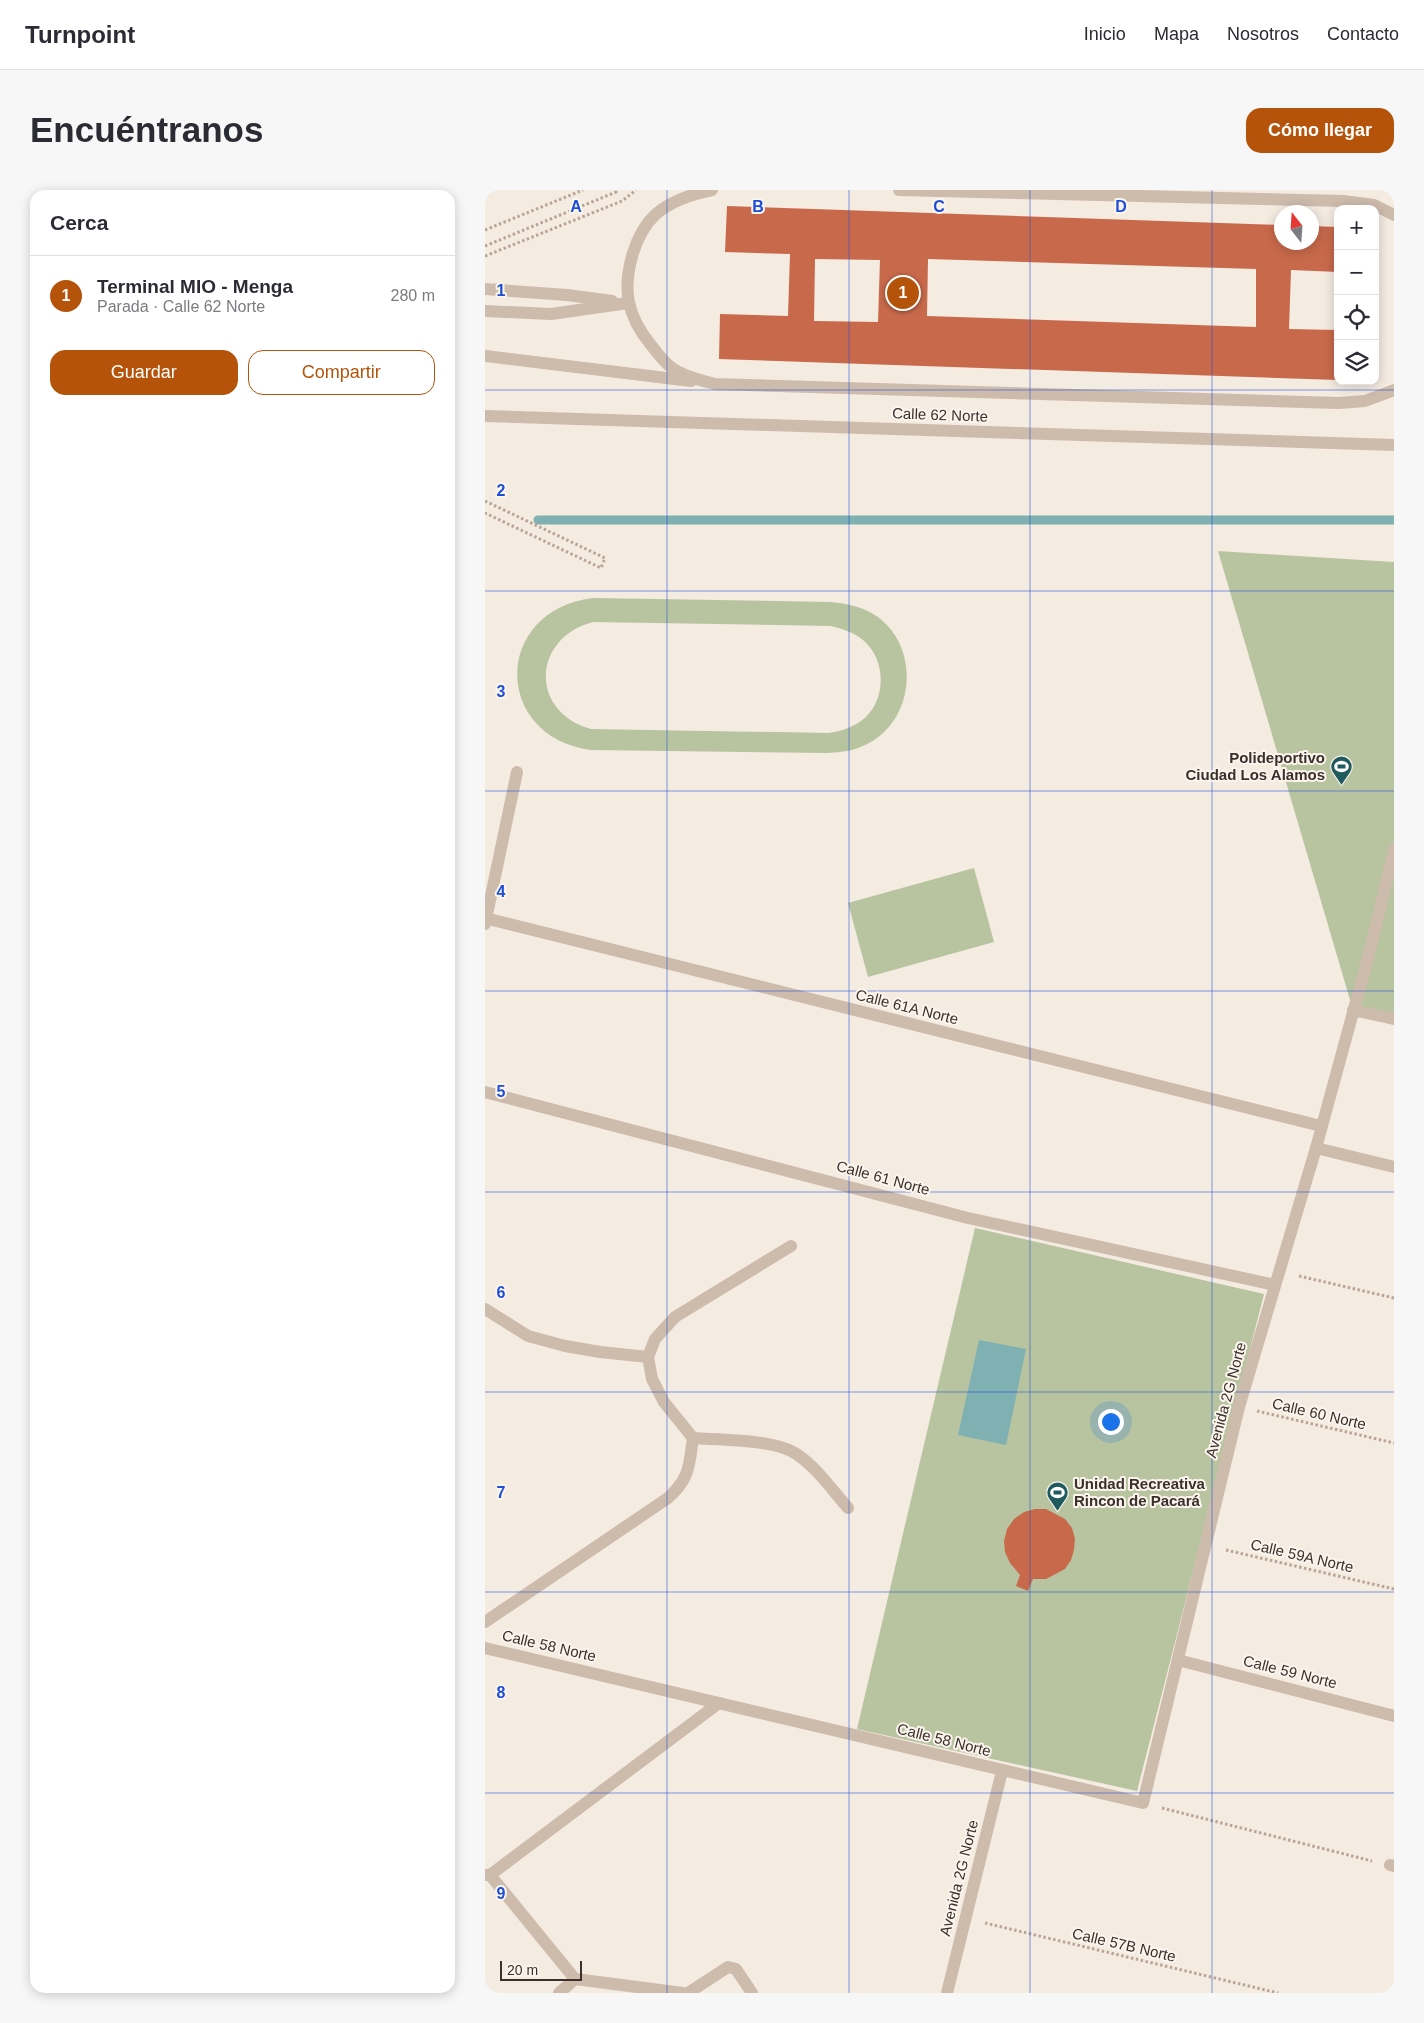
<!DOCTYPE html>
<html lang="es">
<head>
<meta charset="utf-8">
<style>
	body { margin:0; font-family:Helvetica,sans-serif; background:#f7f7f7; color:#2b2b33 }
	.controls { position:absolute; right:15px; top:15px; display:grid; overflow:hidden; border-radius:10px; box-shadow:0 2px 12px #0003 }
	.controls button { width:45px; height:45px; display:grid; place-items:center; padding:0; border:0; border-bottom:1px solid #e1e1e2; background:#fff; color:#2b2b33; font:25px sans-serif }
	.compass { position:absolute; left:789px; top:15px; width:45px; height:45px; border-radius:50%; background:#fff; box-shadow:0 2px 12px #0003; rotate:343deg }
	.scale { position:absolute; left:15px; bottom:12px; width:82px; box-sizing:border-box; padding-left:5px; border:2px solid #3b302b; border-top:0; font-size:14px; line-height:18px; white-space:nowrap; color:#3b302b; -webkit-text-stroke:4px #fbf5ee; paint-order:stroke }
	.you { position:absolute; left:625px; top:1231px; width:18px; height:18px; margin:-12px; border:4px solid #fff; border-radius:50%; background:#1a73e8; box-shadow:0 0 0 8px #1a73e833 }
	.badge { display:grid; place-items:center; width:32px; height:32px; border-radius:50%; background:#b45309; color:#fff; font-size:16px; font-weight:700 }
	.pin { position:absolute; translate:-50% -50%; border:2px solid #fff; box-shadow:0 1px 5px #0006 }
	.list { margin:0; padding:0; list-style:none }
	h2 { display:flex; justify-content:space-between; align-items:center; height:65px; margin:0; padding:0 20px; font-size:21px }
	h2 small { font-size:16px; font-weight:400; color:#7c7c81 }
	.list li { display:grid; grid-template-columns:32px 1fr auto; gap:15px; align-items:center; box-sizing:border-box; height:80px; padding:0 20px; border-top:1px solid #e1e1e2 }
	.list b { display:block; font-size:19px; white-space:nowrap }
	.list p { margin:0; font-size:16px; white-space:nowrap; color:#7c7c81 }
	.list em { font-size:16px; font-style:normal; color:#7c7c81 }
	.actions { display:flex; gap:10px; padding:15px 20px }
	.actions a { flex:1; padding:11px 0; border:1px solid #b45309; border-radius:15px; text-align:center; font-size:18px; color:#b45309 }
	.actions .main { background:#b45309; color:#fff }
	.icon { flex:none; width:28px; height:28px; fill:none; stroke:currentColor; stroke-width:2; stroke-linecap:round; stroke-linejoin:round }
	.map { position:relative; flex:none; width:909px; height:1803px; overflow:hidden; border-radius:15px }
	header { display:flex; align-items:center; gap:30px; box-sizing:border-box; height:70px; padding:0 25px; background:#fff; border-bottom:1px solid #e1e1e2 }
	header strong { font-size:24px }
	nav { display:flex; gap:28px; margin-inline-start:auto; font-size:18px }
	.intro { display:flex; align-items:center; justify-content:space-between; box-sizing:border-box; height:120px; padding:0 30px }
	h1 { margin:0; font-size:35px }
	.button { padding:12px 22px; border-radius:15px; background:#b45309; color:#fff; font-size:18px; font-weight:700 }
	main { display:flex; gap:30px; padding:0 30px }
	aside { flex:1; background:#fff; border-radius:15px; box-shadow:0 2px 12px #0003 }
	.map>svg:first-child { display:block }
	.green { fill:#b8c4a0; fill-rule:evenodd }
	.water { fill:#7fb0b2 }
	.lines { fill:none; stroke-linecap:round; stroke-linejoin:round }
	.stream { stroke:#7fb0b2; stroke-width:9 }
	.building { fill:#c8694b; fill-rule:evenodd }
	.path { stroke:#b9a596; stroke-width:3; stroke-dasharray:2.5 2.5; stroke-linecap:butt }
	.minor { stroke:#cdbbac; stroke-width:12 }
	.grid { fill:none; stroke:#1d4ed8; stroke-width:1; stroke-opacity:0.55 }
	.labels { text-anchor:middle; stroke-width:4; stroke-linejoin:round; paint-order:stroke }
	.street-label { font-size:15px; fill:#3b302b; stroke:#fbf5ee }
	.poi-label { font-size:15px; font-weight:bold; fill:#3b302b; stroke:#fbf5ee; text-anchor:end }
	.grid-label { font-size:16px; text-anchor:middle; font-weight:bold; fill:#1d4ed8; stroke:#fbf5ee; stroke-width:4; stroke-linejoin:round; paint-order:stroke }
</style>
</head>
<body>
<header>
<strong>Turnpoint</strong>
<nav><a>Inicio</a><a>Mapa</a><a>Nosotros</a><a>Contacto</a></nav>
</header>
<div class="intro"><h1>Encuéntranos</h1><a class="button">Cómo llegar</a></div>
<main>
<aside>
<h2>Cerca<small></small></h2>
<ul class="list">
<li><span class="badge">1</span><div><b>Terminal MIO - Menga</b><p>Parada · Calle 62 Norte</p></div><em>280 m</em></li>
</ul>
<div class="actions"><a class="main">Guardar</a><a>Compartir</a></div>
</aside>
<div class="map">
<svg width="909" height="1803" viewBox="0 0 909 1803">
	<rect width="100%" height="100%" fill="#f4ebe1"/>
	<g class="green">
		<path d="M733,361L909,372V829L868,820Z"/>
		<path d="M108,408L346,412C367,414 387,419 402,435C435,470 426,534 380,555C368,561 357,562 343,563L105,560C6,545 9,420 108,408ZM108,432L346,436C358,439 368,442 378,450C402,470 402,512 376,531C366,538 356,541 344,543L106,539C44,522 47,448 108,432Z"/>
		<path d="M489,678L509,752L383,787L363,713Z"/>
		<path d="M490,1038L779,1104L652,1601L372,1539Z"/>
	</g>
	<path class="water" d="M494,1150L541,1159L521,1255L473,1245Z"/>
	<g class="lines">
		<path class="stream" d="M53,330H909"/>
	</g>
	<g class="building">
		<path d="M242,16L796,35V52H826V36L853,37V82L806,80L804,139L853,140V190L234,169L235,124L303,126L305,64L240,62ZM330,69L395,70L393,132L329,131ZM443,69L771,79V137L442,126Z"/>
		<path d="M550,1319H561L580,1329L587,1338L590,1349L589,1360L586,1370L580,1379L561,1389H548L543,1401L531,1396L535,1385L525,1373L520,1362L519,1351L522,1339L529,1329L539,1322Z"/>
	</g>
	<g class="lines">
		<g class="path">
			<path d="M0,40L98,0"/>
			<path d="M0,56L131,2L130,0"/>
			<path d="M0,66L137,11L151,0"/>
			<path d="M0,311L120,368L116,378L0,323"/>
			<path d="M814,1086L909,1108"/>
			<path d="M772,1221L909,1253"/>
			<path d="M741,1360L909,1399"/>
			<path d="M677,1618L887,1671"/>
			<path d="M500,1733L793,1803"/>
		</g>
		<g class="minor">
			<path d="M227,0C207,4 186,11 171,24C159,35 153,47 148,63C137,99 142,126 166,155C172,163 179,172 187,178C199,187 216,190 230,194L854,213L880,211L909,200"/>
			<path d="M414,0L858,11L889,15L909,25"/>
			<path d="M0,99L82,105L127,111"/>
			<path d="M0,121L66,124L143,113"/>
			<path d="M0,166L206,191"/>
			<path d="M0,226L909,255"/>
			<path d="M0,728L836,936"/>
			<path d="M0,734L32,582"/>
			<path d="M868,820L909,829"/>
			<path d="M0,902L483,1028L790,1095"/>
			<path d="M831,958L909,977"/>
			<path d="M0,1119L43,1146L80,1156L115,1162L163,1167"/>
			<path d="M208,1248C235,1250 292,1249 313,1265C333,1279 347,1300 363,1318"/>
			<path d="M0,1432L183,1308C205,1288 204,1276 208,1248L179,1212L167,1189L163,1167L170,1149L190,1127L306,1056"/>
			<path d="M0,1458L658,1613L754,1217L831,958L887,753L909,659"/>
			<path d="M693,1470L909,1526"/>
			<path d="M905,1675L909,1676"/>
			<path d="M0,1685H5L234,1513"/>
			<path d="M5,1685L90,1789L198,1803"/>
			<path d="M74,1803L90,1789"/>
			<path d="M203,1803L243,1777L251,1779L267,1803"/>
			<path d="M462,1803L517,1581"/>
		</g>
	</g>
	<path class="grid" d="M182,0V1803M364,0V1803M545,0V1803M727,0V1803M0,200H909M0,401H909M0,601H909M0,801H909M0,1002H909M0,1202H909M0,1402H909M0,1603H909"/>
	<defs>
		<symbol id="stadium-pin" viewBox="-11 -11 22 30"><path d="M0 17L-7.5 6A9.5 9.5 0 1 1 7.5 6Z" fill="#1f5a5e" stroke="#fbf5ee"/><path d="M0-5a6.5 5 0 1 0 0 10a6.5 5 0 1 0 0-10ZM-3.5-1.8h7v3.6h-7Z" fill="#fff"/></symbol>
	</defs>
	<g fill-rule="evenodd">
		<use href="#stadium-pin" x="844" y="564" width="25" height="34"/>
		<use href="#stadium-pin" x="560" y="1290" width="25" height="34"/>
	</g>
	<g class="labels">
		<g class="street-label">
			<text transform="translate(455 225) rotate(2)" y="5">Calle 62 Norte</text>
			<text transform="translate(422 817) rotate(14)" y="5">Calle 61A Norte</text>
			<text transform="translate(398 988) rotate(15)" y="5">Calle 61 Norte</text>
			<text transform="translate(741 1210) rotate(-75)" y="5">Avenida 2G Norte</text>
			<text transform="translate(834 1224) rotate(13)" y="5">Calle 60 Norte</text>
			<text transform="translate(817 1366) rotate(13)" y="5">Calle 59A Norte</text>
			<text transform="translate(64 1456) rotate(13)" y="5">Calle 58 Norte</text>
			<text transform="translate(805 1482) rotate(14)" y="5">Calle 59 Norte</text>
			<text transform="translate(459 1550) rotate(14)" y="5">Calle 58 Norte</text>
			<text transform="translate(474 1688) rotate(-76)" y="5">Avenida 2G Norte</text>
			<text transform="translate(639 1755) rotate(13)" y="5">Calle 57B Norte</text>
		</g>
		<g class="poi-label">
			<text x="840" y="573">Polideportivo<tspan x="840" dy="17">Ciudad Los Alamos</tspan></text>
			<text x="589" y="1299" text-anchor="start">Unidad Recreativa<tspan x="589" dy="17">Rincon de Pacará</tspan></text>
		</g>
	</g>
	<g class="grid-label">
		<text x="91" y="22">A</text>
		<text x="273" y="22">B</text>
		<text x="454" y="22">C</text>
		<text x="636" y="22">D</text>
		<text x="16" y="106">1</text>
		<text x="16" y="306">2</text>
		<text x="16" y="507">3</text>
		<text x="16" y="707">4</text>
		<text x="16" y="907">5</text>
		<text x="16" y="1108">6</text>
		<text x="16" y="1308">7</text>
		<text x="16" y="1508">8</text>
		<text x="16" y="1709">9</text>
	</g>
</svg>
<div class="controls">
<button>+</button>
<button>−</button>
<button><svg class="icon" aria-label="locate" viewBox="0 0 24 24"><circle cx="12" cy="12" r="6"/><path d="M12 2v4M12 18v4M2 12h4M18 12h4"/></svg></button>
<button><svg class="icon" aria-label="layers" viewBox="0 0 24 24"><path d="M12 4l9 5-9 5-9-5zM3 14l9 5 9-5"/></svg></button>
</div>
<svg class="compass" viewBox="-18 -18 36 36"><path d="M0-13l5 13h-10z" fill="#e53935"/><path d="M0 13l5-13h-10z" fill="#7c7c81"/></svg>
<div class="scale">20 m</div>
<div class="you"></div>
<div class="pin badge" style="left:418px;top:103px">1</div>
</div>
</main>
</body>
</html>
